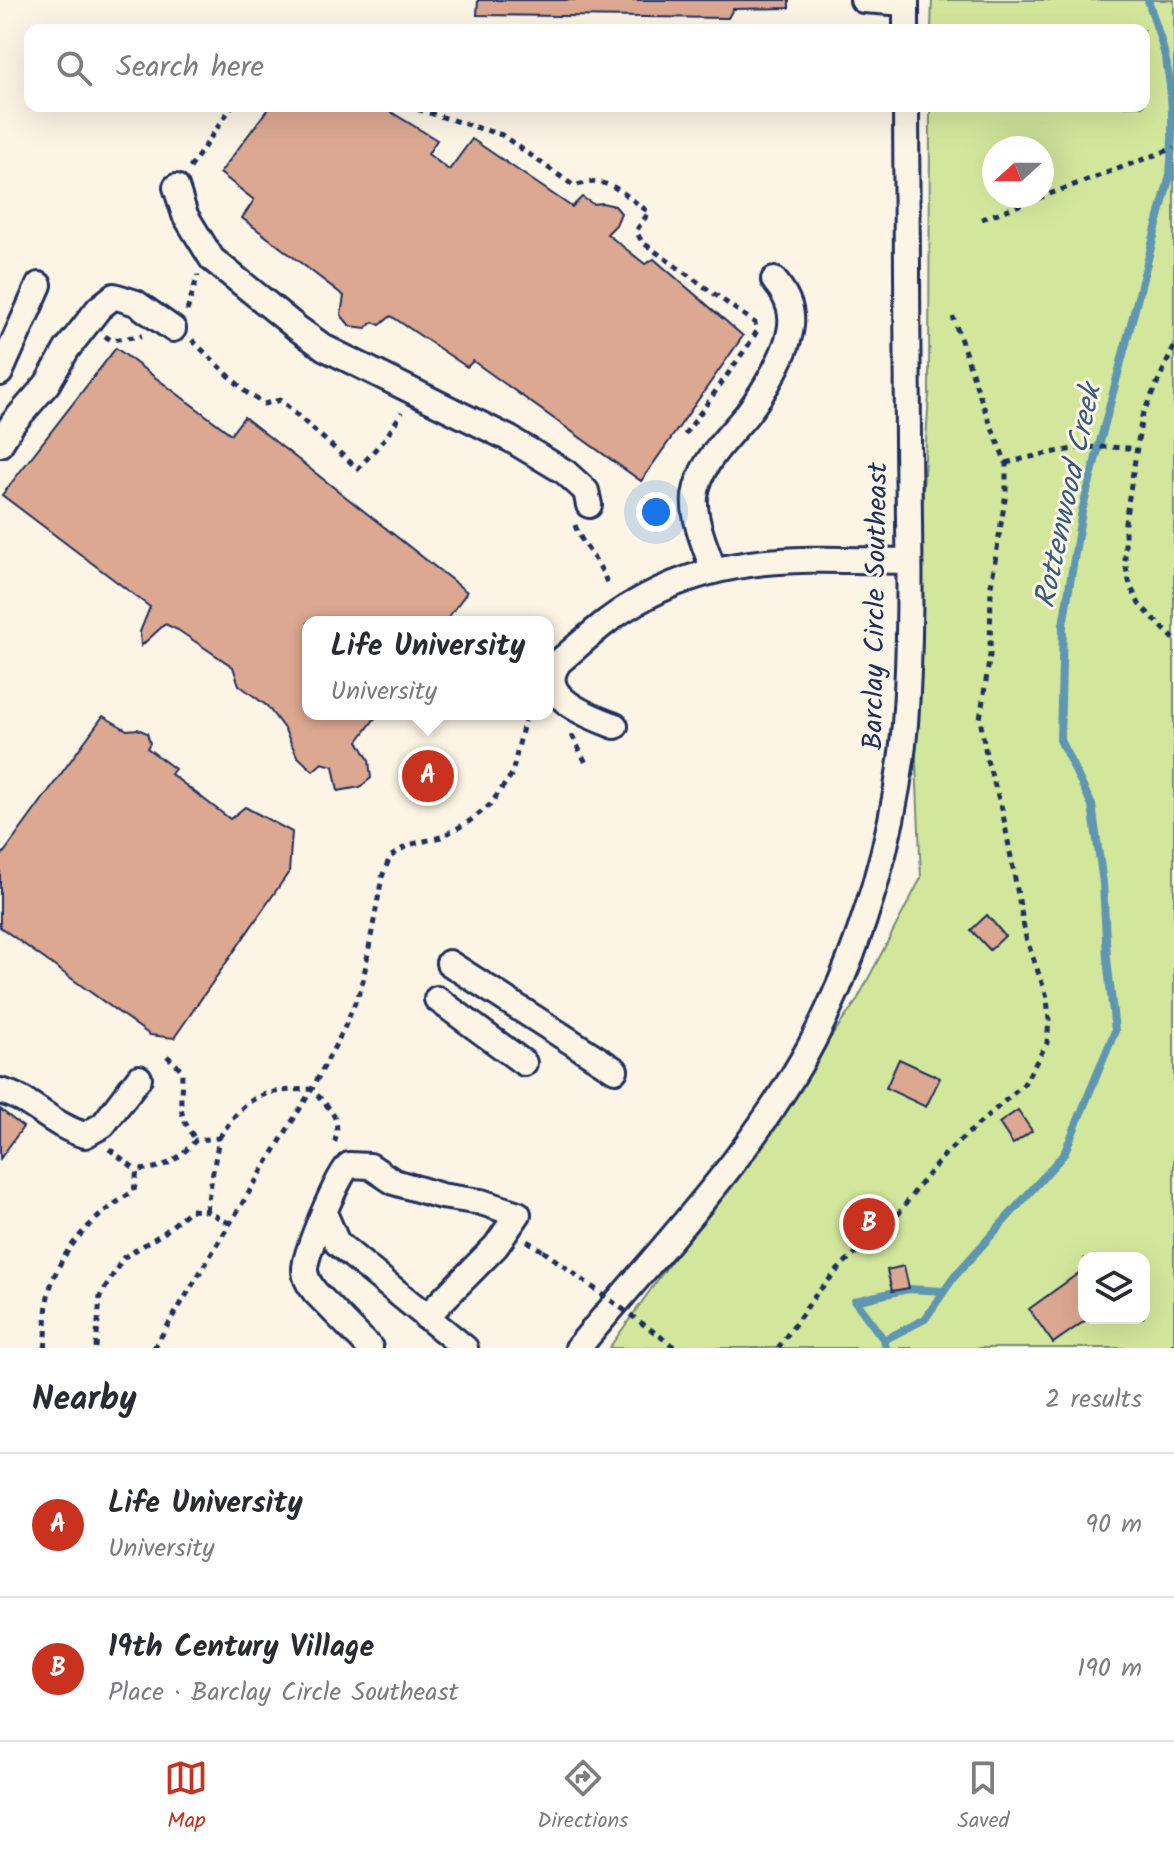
<!DOCTYPE html>
<html lang="en">
<head>
<meta charset="utf-8">
<style>
	body { margin:0; font-family:Kalam,sans-serif; background:#f2f2f3; color:#2b2b33 }
	.controls { position:absolute; right:24px; bottom:24px; display:grid; overflow:hidden; border-radius:16px; box-shadow:0 8px 32px #0002 }
	.controls button { width:72px; height:72px; display:grid; place-items:center; padding:0; border:0; border-bottom:2px solid #e1e1e2; background:#fff; color:#2b2b33; font:40px sans-serif }
	.compass { position:absolute; left:982px; top:136px; width:72px; height:72px; border-radius:50%; background:#fff; box-shadow:0 8px 32px #0002; rotate:249deg }
	.you { position:absolute; left:656px; top:512px; width:28px; height:28px; margin:-20px; border:6px solid #fff; border-radius:50%; background:#1a73e8; box-shadow:0 0 0 12px #1a73e833 }
	.badge { display:grid; place-items:center; width:52px; height:52px; border-radius:50%; background:#c8321e; color:#fff; font-size:26px; font-weight:700 }
	.pin { position:absolute; translate:-50% -50%; border:4px solid #fff; box-shadow:0 2px 8px #0006 }
	.popup { position:absolute; left:302px; top:616px; width:252px; height:104px; box-sizing:border-box; display:grid; place-content:center; border-radius:16px; background:#fff; filter:drop-shadow(0 2px 6px #0005); font-size:26px; white-space:nowrap; color:#7c7c81 }
	.popup b { font-size:30px; color:#2b2b33 }
	.popup::after { content:''; position:absolute; left:50%; top:100%; margin-left:-16px; border:16px solid transparent; border-top-color:#fff }
	.list { margin:0; padding:0; list-style:none }
	h2 { display:flex; justify-content:space-between; align-items:center; height:104px; margin:0; padding:0 32px; font-size:34px }
	h2 small { font-size:26px; font-weight:400; color:#7c7c81 }
	.list li { display:grid; grid-template-columns:52px 1fr auto; gap:24px; align-items:center; box-sizing:border-box; height:144px; padding:0 32px; border-top:2px solid #e1e1e2 }
	.list b { display:block; font-size:30px; white-space:nowrap }
	.list p { margin:0; font-size:26px; white-space:nowrap; color:#7c7c81 }
	.list em { font-size:26px; font-style:normal; color:#7c7c81 }
	.icon { flex:none; width:44px; height:44px; fill:none; stroke:currentColor; stroke-width:2; stroke-linecap:round; stroke-linejoin:round }
	.map { position:relative; flex:none; width:1174px; height:1348px; overflow:hidden }
	.search { position:absolute; background:#fff; box-shadow:0 8px 32px #0002; left:24px; right:24px; top:24px; height:88px; display:flex; align-items:center; gap:20px; box-sizing:border-box; padding:0 28px; border-radius:16px; color:#7c7c81; font-size:30px }
	.sheet { height:392px; background:#fff }
	nav { display:flex; justify-content:space-around; align-items:center; box-sizing:border-box; height:112px; border-top:2px solid #e1e1e2; background:#fff; font-size:22px; color:#7c7c81 }
	nav a { display:grid; justify-items:center; gap:4px }
	nav .on { color:#c8321e }
	.map>svg:first-child { display:block }
	.green { fill:#d3e79c; stroke:#778b7d; stroke-width:2; fill-rule:evenodd }
	.lines { fill:none; stroke-linecap:round; stroke-linejoin:round }
	.stream { stroke:#5e96b1; stroke-width:8 }
	.building { fill:#dca891; stroke:#1b2f5e; stroke-width:2 }
	.minor-casing { stroke:#1b2f5e; stroke-width:30 }
	.path { stroke:#1b2f5e; stroke-width:5; stroke-dasharray:6 6; stroke-linecap:butt }
	.minor { stroke:#fcf5e5; stroke-width:24 }
	.path-bridge { stroke:#1b2f5e; stroke-width:5; stroke-dasharray:6 6; stroke-linecap:butt }
	.labels { text-anchor:middle; stroke-width:6; stroke-linejoin:round; paint-order:stroke }
	.street-label { font-size:28px; fill:#1b2f5e; stroke:#fcf5e5 }
	.water-label { font-size:30px; font-style:italic; fill:#375a80; stroke:#fcf5e5 }
</style>
</head>
<body>
<div class="map">
<svg width="1174" height="1348" viewBox="0 0 1174 1348">
	<rect width="100%" height="100%" fill="#fcf5e5"/>
	<filter id="ink" filterUnits="userSpaceOnUse"><feTurbulence type="fractalNoise" baseFrequency=".0125" numOctaves="2"/><feDisplacementMap in="SourceGraphic" scale="16" xChannelSelector="R" yChannelSelector="G"/><feConvolveMatrix kernelMatrix="1 2 1 2 8 2 1 2 1" color-interpolation-filters="sRGB"/></filter>
	<g filter="url(#ink)">
		<path class="green" d="M932,0H1174V1348H609L856,1002L921,878L912,666L929,394L930,106H1144V30H931ZM994,148H1042V196H994ZM1084,1258H1144V1318H1084Z"/>
		<g class="lines">
			<g class="stream">
				<path d="M884,1340L855,1301L908,1289L944,1291"/>
				<path d="M886,1348L884,1340L925,1319L954,1277L1064,1154L1115,1031L1107,958L1103,883L1092,805L1060,740L1063,625L1082,511L1170,175C1173,137 1174,99 1166,61C1162,41 1154,20 1148,0"/>
			</g>
		</g>
		<g class="building">
			<path d="M478,0H789V8L733,9L728,18L477,15Z"/>
			<path d="M270,106H381L437,140L428,154L449,170L472,139L572,207L582,197L593,204L602,203L615,206L621,213L616,225L607,234L645,264L654,259L743,336L641,481L473,361L467,367L391,316L380,325L373,322L366,328L350,326L341,315L344,296L242,218L254,200L220,173Z"/>
			<path d="M116,348L231,434L244,417L467,592L445,622H308V714H378L358,741L369,760L371,778L360,787L338,791L333,766L322,763L313,771L297,756L285,730L267,706L239,685L233,667L178,630L165,624L141,646L140,632L150,607L2,495Z"/>
			<path d="M103,716L127,730L138,729L147,733L150,743L147,748L175,769L171,774L230,819L245,807L292,832L289,872L174,1038L150,1035L0,927V858Z"/>
			<path d="M987,915L1005,936L990,950L971,930Z"/>
			<path d="M899,1059L940,1078L926,1107L886,1088Z"/>
			<path d="M0,1109L23,1127L0,1159Z"/>
			<path d="M1018,1110L1032,1131L1013,1144L999,1123Z"/>
			<path d="M904,1266L909,1288L892,1291L887,1270Z"/>
			<path d="M1083,1270L1084,1318H1089L1053,1343L1029,1309Z"/>
		</g>
		<g class="lines">
			<defs>
				<g id="minor">
					<path d="M863,0L906,3"/>
					<path d="M906,0V30"/>
					<path d="M176,187L185,215L212,259L297,328L325,348L510,439L565,472L586,491L589,505"/>
					<path d="M0,373L39,285"/>
					<path d="M0,444L13,423L47,384L67,349L99,308L114,296L136,303L173,329"/>
					<path d="M713,569C706,548 693,520 695,497C699,463 727,439 747,414C763,393 789,351 791,325C793,308 785,293 774,280"/>
					<path d="M615,726C591,717 532,696 560,661C584,641 606,619 633,604C724,550 809,560 909,561"/>
					<path d="M449,963L615,1070"/>
					<path d="M437,999L524,1063"/>
					<path d="M0,1091C31,1098 52,1126 85,1135L103,1125L139,1078"/>
					<path d="M325,1215L337,1243L465,1348"/>
					<path d="M370,1348L315,1292C310,1285 305,1279 305,1269C305,1253 337,1177 349,1165L370,1166L394,1182L441,1196L481,1202L518,1214L496,1246L426,1317"/>
					<path d="M578,1348C659,1250 755,1152 814,1039C863,943 896,832 905,724C912,631 909,536 908,442C907,330 906,218 906,106"/>
				</g>
			</defs>
			<use href="#minor" class="minor-casing"/>
			<g class="path">
				<path d="M406,106L502,135L574,186C609,174 621,193 649,212L636,231L642,242L755,323L757,331L749,344L684,436"/>
				<path d="M190,168L232,106"/>
				<path d="M982,219L1174,148"/>
				<path d="M187,311L198,275"/>
				<path d="M105,336L111,340L142,336"/>
				<path d="M192,340L247,393L264,404L280,400L358,469L387,436L402,412"/>
				<path d="M1174,347L1142,416L1125,522V563L1130,585L1139,604L1174,639"/>
				<path d="M1006,463C1050,452 1090,443 1136,449"/>
				<path d="M575,525C582,547 602,563 607,584"/>
				<path d="M572,735L586,763"/>
				<path d="M167,1056L182,1070C182,1103 175,1111 196,1140"/>
				<path d="M219,1138C248,1093 261,1091 312,1089C332,1112 343,1117 333,1148"/>
				<path d="M109,1149L137,1170"/>
				<path d="M527,1241L543,1251"/>
				<path d="M45,1348C48,1330 44,1310 49,1292C61,1247 95,1215 134,1191L137,1170C167,1168 176,1161 196,1140L219,1138L206,1211"/>
				<path d="M96,1348L100,1297L123,1258L165,1232L190,1210L206,1211L229,1223"/>
				<path d="M154,1348L312,1089L343,1031L362,986L382,877L390,857L408,845L441,837L467,823L490,805L512,774L526,714"/>
				<path d="M778,1348L817,1293L844,1263L894,1220L920,1184L947,1152L1024,1084L1047,1043L1049,1020L1047,997L1026,938L1002,809L987,760L980,719L990,655L991,586L1006,493V463L983,405L953,317"/>
				<path d="M1169,1348L1174,1345"/>
			</g>
			<use href="#minor" class="minor"/>
			<path class="path-bridge" d="M543,1251L676,1348"/>
		</g>
	</g>
	<g class="labels">
		<g class="street-label">
			<text transform="translate(874 606) rotate(-89)" y="10">Barclay Circle Southeast</text>
		</g>
		<g class="water-label">
			<text transform="translate(1067 496) rotate(-78)" y="10">Rottenwood Creek</text>
		</g>
	</g>
</svg>
<div class="controls">
<button><svg class="icon" aria-label="layers" viewBox="0 0 24 24"><path d="M12 4l9 5-9 5-9-5zM3 14l9 5 9-5"/></svg></button>
</div>
<svg class="compass" viewBox="-18 -18 36 36"><path d="M0-13l5 13h-10z" fill="#e53935"/><path d="M0 13l5-13h-10z" fill="#7c7c81"/></svg>
<div class="you"></div>
<div class="pin badge" style="left:428px;top:776px">A</div>
<div class="popup"><b>Life University</b>University</div>
<div class="pin badge" style="left:869px;top:1224px">B</div>
<div class="search"><svg class="icon" aria-label="search" viewBox="0 0 24 24"><circle cx="10" cy="10" r="6"/><path d="M15 15l6 6"/></svg>Search here</div>
</div>
<section class="sheet">
<h2>Nearby<small>2 results</small></h2>
<ul class="list">
<li><span class="badge">A</span><div><b>Life University</b><p>University</p></div><em>90 m</em></li>
<li><span class="badge">B</span><div><b>19th Century Village</b><p>Place · Barclay Circle Southeast</p></div><em>190 m</em></li>
</ul>
</section>
<nav>
<a class="on"><svg class="icon" aria-label="map" viewBox="0 0 24 24"><path d="M3 6l6-2 6 2 6-2v14l-6 2-6-2-6 2zM9 4v14M15 6v14"/></svg>Map</a>
<a><svg class="icon" aria-label="directions" viewBox="0 0 24 24"><path d="M12 3l9 9-9 9-9-9zM9 14v-3h6M13 9l2 2-2 2"/></svg>Directions</a>
<a><svg class="icon" aria-label="saved" viewBox="0 0 24 24"><path d="M7 4h10v16l-5-4-5 4z"/></svg>Saved</a>
</nav>
</body>
</html>
